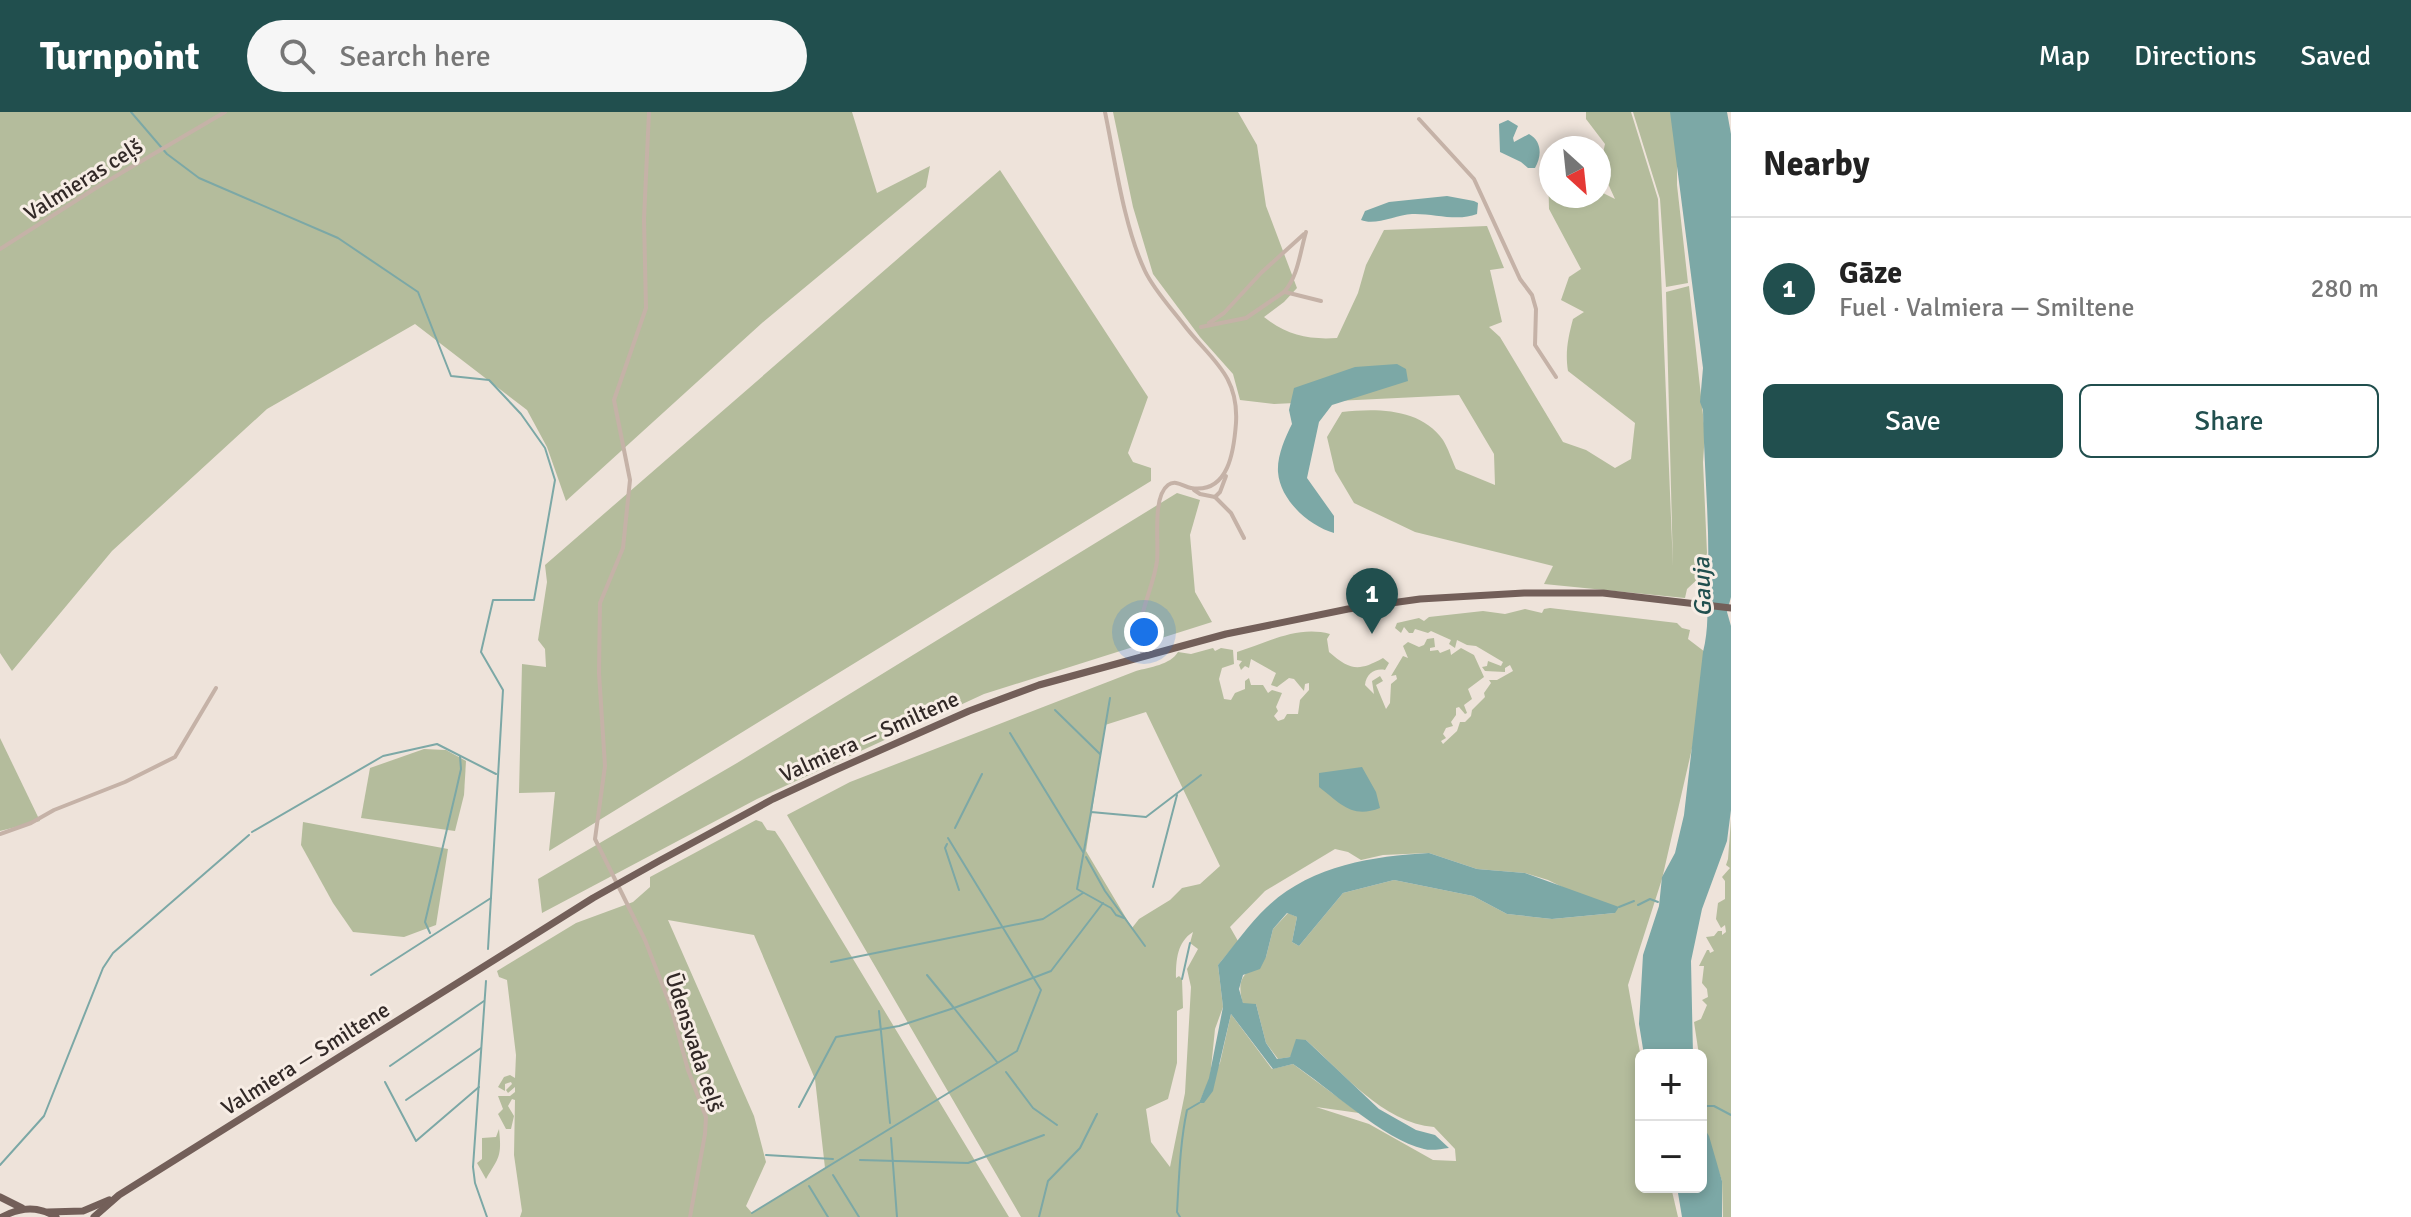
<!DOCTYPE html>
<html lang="en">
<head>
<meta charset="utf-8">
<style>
	body { margin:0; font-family:Signika,sans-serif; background:#f6f6f6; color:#222 }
	.controls { position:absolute; right:24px; bottom:24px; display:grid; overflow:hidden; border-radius:12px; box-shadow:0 4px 12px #0003 }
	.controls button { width:72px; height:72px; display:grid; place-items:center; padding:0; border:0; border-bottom:2px solid #e0e0e0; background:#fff; color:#222; font:40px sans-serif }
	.compass { position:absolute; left:1539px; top:24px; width:72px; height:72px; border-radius:50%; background:#fff; box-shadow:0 4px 12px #0003; rotate:153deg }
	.you { position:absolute; left:1144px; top:520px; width:28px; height:28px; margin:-20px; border:6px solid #fff; border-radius:50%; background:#1a73e8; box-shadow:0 0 0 12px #1a73e833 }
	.badge { display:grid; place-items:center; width:52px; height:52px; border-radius:50%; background:#214f4e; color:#fff; font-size:26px; font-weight:700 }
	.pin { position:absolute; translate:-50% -66px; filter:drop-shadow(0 2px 4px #0008) }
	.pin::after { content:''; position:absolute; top:42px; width:28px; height:24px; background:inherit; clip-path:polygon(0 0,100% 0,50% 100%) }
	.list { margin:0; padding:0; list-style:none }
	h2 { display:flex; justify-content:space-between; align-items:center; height:104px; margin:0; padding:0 32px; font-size:34px }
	h2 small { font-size:26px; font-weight:400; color:#767676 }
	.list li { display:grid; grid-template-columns:52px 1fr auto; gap:24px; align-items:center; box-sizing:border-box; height:144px; padding:0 32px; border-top:2px solid #e0e0e0 }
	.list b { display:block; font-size:30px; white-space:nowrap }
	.list p { margin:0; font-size:26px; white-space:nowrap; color:#767676 }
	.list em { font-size:26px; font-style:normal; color:#767676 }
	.actions { display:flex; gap:16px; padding:24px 32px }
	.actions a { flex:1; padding:18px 0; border:2px solid #214f4e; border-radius:12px; text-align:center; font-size:28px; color:#214f4e }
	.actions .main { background:#214f4e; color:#fff }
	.icon { flex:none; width:44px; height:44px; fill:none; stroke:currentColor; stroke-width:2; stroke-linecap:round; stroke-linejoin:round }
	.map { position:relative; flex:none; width:1731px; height:1105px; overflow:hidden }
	header { display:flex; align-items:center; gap:48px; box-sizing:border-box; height:112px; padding:0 40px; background:#214f4e; color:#fff }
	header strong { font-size:38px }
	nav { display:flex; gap:44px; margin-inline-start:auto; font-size:28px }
	.search { width:560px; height:72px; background:#f6f6f6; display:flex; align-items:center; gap:20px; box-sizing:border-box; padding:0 28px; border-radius:44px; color:#767676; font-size:30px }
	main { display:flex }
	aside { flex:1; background:#fff }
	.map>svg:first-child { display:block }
	.green { fill:#b4bc9c; fill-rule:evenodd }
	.water { fill:#7ca8a6 }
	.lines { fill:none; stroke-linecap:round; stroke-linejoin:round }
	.stream { stroke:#7ca8a6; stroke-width:2 }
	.minor { stroke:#c5b2a7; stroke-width:4 }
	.primary { stroke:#735f59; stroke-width:7 }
	.labels { text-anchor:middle; stroke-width:6; stroke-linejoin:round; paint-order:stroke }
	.street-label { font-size:22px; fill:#322927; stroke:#f7ede5 }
	.water-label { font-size:24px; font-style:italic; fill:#214f4e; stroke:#f7ede5 }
</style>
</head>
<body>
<header>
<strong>Turnpoint</strong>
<div class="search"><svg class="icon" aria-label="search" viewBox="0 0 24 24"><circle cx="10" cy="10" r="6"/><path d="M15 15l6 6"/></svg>Search here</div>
<nav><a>Map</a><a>Directions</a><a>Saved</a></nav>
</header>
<main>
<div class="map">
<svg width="1731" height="1105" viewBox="0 0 1731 1105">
	<rect width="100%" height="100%" fill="#eee3da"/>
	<g class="green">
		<path d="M0,0H852L877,81L930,54L926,75L762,211L566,389L547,335L527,298L415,212L267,297L112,439L12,559L0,541Z"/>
		<path d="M1113,0H1238L1257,33L1266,94L1297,176L1284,190L1264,205C1286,223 1309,228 1337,226L1358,181L1366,153L1384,118L1487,114L1504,156L1490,158L1502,210L1489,215L1500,225L1563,330L1586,338L1615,356L1631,347L1635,311L1568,259C1565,240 1568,226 1573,207L1584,200L1561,188L1569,165L1581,157L1549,97L1548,53L1551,54V84H1599V79L1615,87L1600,54L1605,32L1586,7V0H1631L1658,87L1673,455L1666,180L1689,174L1705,321L1703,350L1707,441L1701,464L1687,477L1685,486L1544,472L1553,454L1415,420L1354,391L1335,359L1327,325L1342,300C1376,296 1421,296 1443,328C1448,336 1452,348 1456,357L1495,373L1494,342L1459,283L1274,292L1240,288L1233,262L1200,225L1153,162L1133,95Z"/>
		<path d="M1633,0H1672L1677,30V73L1688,171L1666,175L1660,87Z"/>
		<path d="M1000,58L1148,285L1128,341L1133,350L1151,356V369L549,739L555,680L519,681L522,552L546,555L545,537L538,528L547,470L545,453Z"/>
		<path d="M1177,381L1200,388L1190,423L1195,480L1212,510L984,582L757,687L542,801L538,767L737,651Z"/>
		<path d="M1550,496L1677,511L1682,516L1690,518L1688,527L1705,540L1693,632L1662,767L1628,873L1641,946V1075H1671L1678,1105H1021L787,703L850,670L1136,559C1150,555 1170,553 1178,540L1191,542L1213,536L1215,539L1221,536L1233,538L1234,552L1222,556L1219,567L1224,587L1231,588L1235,581L1245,577V569L1249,566L1251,573H1263L1268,581L1272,578L1282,581L1276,595L1278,599L1274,604L1278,609L1284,607L1287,602H1298L1300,588L1309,578V571L1305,572L1304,579L1294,567L1289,566L1277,575L1271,573L1276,561L1251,547L1249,556L1245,554L1241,558L1239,553L1242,549L1237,548V540C1267,531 1297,513 1330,522L1327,527L1329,540C1350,558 1358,560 1383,546L1389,551L1385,558C1375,556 1366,562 1365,573L1374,582L1372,569L1380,564L1383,569L1376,573L1386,597L1390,591L1391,572L1397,567L1396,563L1391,564L1403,544L1408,546L1403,534L1408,530L1419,535L1424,533L1427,527L1434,526L1435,535L1430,536V539L1438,538L1440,541L1450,537L1451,543L1461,536L1474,543L1484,565L1468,577L1472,587L1464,593L1467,601L1465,602L1459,595L1456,596V603L1451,610L1453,614L1446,616L1443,622L1446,626L1441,629L1443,632L1457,619L1460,610H1465L1471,604L1472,598L1485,585L1484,581L1491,571L1489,568H1497L1513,559L1510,553L1505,556V560L1485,559L1482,555L1487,554L1488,549L1501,554L1503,550L1476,534L1467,533L1457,528L1455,536L1449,532L1451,528L1431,519L1428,521L1415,517L1413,521H1409L1404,515L1401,521L1395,516L1397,511L1419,506L1424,509L1429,505L1483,499L1505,502L1525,497L1542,501L1544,497ZM1146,600L1220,754L1200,772L1182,776L1170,788L1139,807L1132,816L1086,739L1105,613ZM1335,737L1348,740L1361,748L1383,743L1429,741L1477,757L1525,761L1548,768L1615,801L1552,807L1507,802L1473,784L1394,768L1343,781L1299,834L1292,830L1297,805L1288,801L1273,817L1266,845C1246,861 1235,864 1243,892H1256L1266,931L1278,947L1290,945L1306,928C1342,960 1383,1011 1434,1015L1455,1037L1456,1049L1433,1048L1369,1012L1316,995L1359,1001L1293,952L1272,957L1231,902L1220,951L1199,991L1210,966L1215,917L1223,895L1218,853L1238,829L1230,815L1265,779ZM1193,820L1190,831L1198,837L1187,857L1191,875L1185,981L1170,1055L1151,1030L1146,997L1168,987L1177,951V899L1183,896L1182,867L1179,864L1176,866C1176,848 1177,830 1193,820Z"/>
		<path d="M0,626L40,709L0,719Z"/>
		<path d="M424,637L446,638L466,649L464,683L455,719L361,706L370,656Z"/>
		<path d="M1731,707V1105H1723L1722,1069L1701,1007V943H1699L1694,910L1701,907L1707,893L1702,888L1708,885L1707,877L1702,871L1704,854H1699L1707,838H1709L1710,841L1714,839L1706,825L1714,824L1718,819H1722V823L1726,820L1725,813L1721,816L1716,807L1718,791L1725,787V769L1722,765L1730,756L1726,753L1728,747Z"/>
		<path d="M756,708L762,710L767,718L775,719L783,731L1009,1105H520L522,1099L514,1043L515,988L512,987L508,994L514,1004L511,1017H506L498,1002L503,997L498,984H510L515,980V975L508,981L506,978L512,972L511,970L505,972V979L498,975L504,965L510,963L515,966L516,943L507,868L499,865L497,859L576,811L633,790L650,775V765ZM668,808L754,823L815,967L825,1056L752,1101L746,1094L766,1050L754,1004Z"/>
		<path d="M303,710L448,737L436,813L404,825L353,820L333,791L301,733Z"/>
		<path d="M499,1017C502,1045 499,1045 486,1067L477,1051L482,1047V1026L496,1025Z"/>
	</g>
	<g class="water">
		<path d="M1670,0H1727L1731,22V485L1727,500L1731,514V698L1727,729L1702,797L1691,849L1693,943H1644L1639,912L1643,843L1659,794L1662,765L1675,741L1684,703L1703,540C1709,517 1707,496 1708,472C1710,414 1704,356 1703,298L1700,290L1703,256Z"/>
		<path d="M1508,8L1518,14L1513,26L1514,30L1529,22C1542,29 1542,44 1535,56H1528L1521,50L1500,40L1499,12Z"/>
		<path d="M1447,84L1474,89L1478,91L1477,102C1457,110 1433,101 1412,102C1396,103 1375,114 1361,108L1365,99L1389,90Z"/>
		<path d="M1397,252L1406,257L1408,269L1332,293L1319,310L1307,366L1334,404V421C1309,414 1280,388 1278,360C1277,344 1285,326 1292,312L1289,298L1294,276L1355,255Z"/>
		<path d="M1362,655L1376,680L1380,696C1352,707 1341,692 1319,675V661Z"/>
		<path d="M1429,741L1477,757L1525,761L1619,795L1615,801L1552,807L1507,802L1473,784L1394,768L1343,781L1299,834L1292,830L1297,805L1287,801L1273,817L1266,845L1260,857L1243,863L1239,877L1243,891L1256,892L1266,931L1277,947L1290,945L1296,927L1306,928L1379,997L1416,1018L1435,1023L1449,1036C1441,1037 1431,1039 1424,1037C1384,1028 1328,975 1293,952L1273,957L1231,902L1213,979L1204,991H1199L1209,966L1223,895L1218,853C1234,834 1249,812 1267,795C1310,754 1372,744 1429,741Z"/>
		<path d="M1701,1011L1709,1024L1722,1069V1105H1682L1677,1075H1701Z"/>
	</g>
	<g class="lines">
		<g class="stream">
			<path d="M131,0L167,42L199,66L338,126L418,180L451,264L489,268L521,302L545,336L555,368L534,488H493L481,540L503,578L488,837"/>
			<path d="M1055,598L1100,642"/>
			<path d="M1010,621L1083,740"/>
			<path d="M1091,699L1110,586"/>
			<path d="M955,716L982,662"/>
			<path d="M252,720L383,644L437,632L496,662"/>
			<path d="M947,732L945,736L959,778"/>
			<path d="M1086,745L1105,779L1145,834"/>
			<path d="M1153,775L1177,683"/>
			<path d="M1638,793L1650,787L1658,790"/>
			<path d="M1619,795L1634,789"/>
			<path d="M1124,806L1116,803L1111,796L1077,777L1091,700L1146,705L1201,663"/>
			<path d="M430,821L425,810L456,679L461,657L460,644"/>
			<path d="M831,850L1043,807L1083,781"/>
			<path d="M371,863L491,786"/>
			<path d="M1182,867L1190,831"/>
			<path d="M486,869L473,1055L475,1071L487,1105"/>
			<path d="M879,899L890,1011"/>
			<path d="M997,950L954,896L1051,859L1103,791"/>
			<path d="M390,954L484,889"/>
			<path d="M1006,960L1033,996L1057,1013"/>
			<path d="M385,970L416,1029L479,975"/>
			<path d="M406,988L481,936"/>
			<path d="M1701,994H1714L1731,1003"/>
			<path d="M799,995L836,925L899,914L954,896L927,863"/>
			<path d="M891,1026L897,1105"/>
			<path d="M766,1043L833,1047"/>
			<path d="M860,1048L968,1051L1044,1023"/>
			<path d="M0,1053L44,1004L103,856L113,841L249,723"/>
			<path d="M833,1063L859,1105"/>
			<path d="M809,1074L828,1105"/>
			<path d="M752,1101L1017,939L1041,878L948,726"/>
			<path d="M1039,1105L1048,1069L1080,1036L1097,1002"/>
			<path d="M1180,1105L1177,1100C1179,1066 1180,1031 1187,998L1199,991"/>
		</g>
		<g class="minor">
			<path d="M649,0L644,107L646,196L614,288L630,368L623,436L600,491L599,561L605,654L595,727L645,828L671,895L688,958L706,1005L705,1022L690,1105"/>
			<path d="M1105,0C1115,48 1124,115 1145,159C1154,178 1171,196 1184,213C1210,247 1239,262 1236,311C1234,338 1229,382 1191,376C1184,375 1176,367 1168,373C1152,385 1159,430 1157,449C1153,480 1131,512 1143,543"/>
			<path d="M1419,7L1474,67L1520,167L1532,183L1536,197L1535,233L1556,265"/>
			<path d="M0,137L99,74L225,0"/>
			<path d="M1285,180L1321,189"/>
			<path d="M1209,211L1224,201L1261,161L1304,122"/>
			<path d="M1201,215L1246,206L1284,180C1298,165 1300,140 1306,120"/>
			<path d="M1194,378L1200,382L1215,385L1220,380L1226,364"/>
			<path d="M1215,385L1231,401L1244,426"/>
			<path d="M0,722L31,711L54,698L125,670L175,645L216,576"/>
		</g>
		<g class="primary">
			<path d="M0,1085L22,1096"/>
			<path d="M48,1100L83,1099L109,1088"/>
			<path d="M2,1105C20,1095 39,1094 56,1105"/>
			<path d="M94,1105L119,1083L593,786L659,749L773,687L831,660L969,599L1039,573L1226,522L1348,497L1420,487L1524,481H1603L1731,496"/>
		</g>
	</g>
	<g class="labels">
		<g class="street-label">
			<text transform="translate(83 67) rotate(-32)" y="8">Valmieras ceļš</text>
			<text transform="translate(869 624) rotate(-24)" y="8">Valmiera — Smiltene</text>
			<text transform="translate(695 930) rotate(72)" y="8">Ūdensvada ceļš</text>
			<text transform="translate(305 946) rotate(-32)" y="8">Valmiera — Smiltene</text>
		</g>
		<g class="water-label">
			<text transform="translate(1702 475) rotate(-92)" y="8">Gauja</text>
		</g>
	</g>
</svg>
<div class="controls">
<button>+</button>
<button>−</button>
</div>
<svg class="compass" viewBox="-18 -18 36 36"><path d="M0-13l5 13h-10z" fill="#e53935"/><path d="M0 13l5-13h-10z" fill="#767676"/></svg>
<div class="you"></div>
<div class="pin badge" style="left:1372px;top:522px">1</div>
</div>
<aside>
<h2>Nearby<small></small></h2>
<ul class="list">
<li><span class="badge">1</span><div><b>Gāze</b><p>Fuel · Valmiera — Smiltene</p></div><em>280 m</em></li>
</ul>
<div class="actions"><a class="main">Save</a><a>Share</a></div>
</aside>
</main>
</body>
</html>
